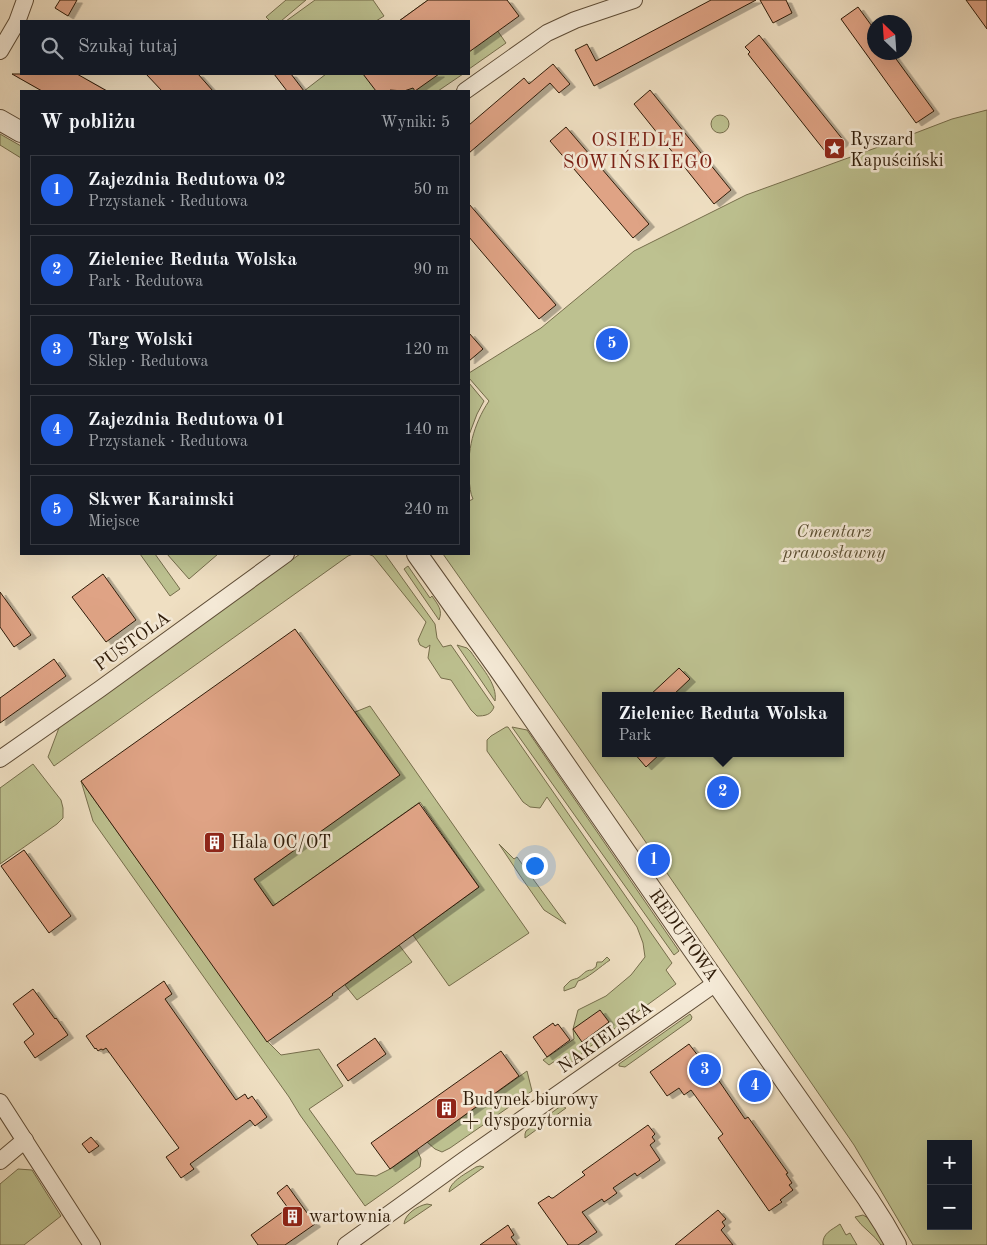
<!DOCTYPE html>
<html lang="pl">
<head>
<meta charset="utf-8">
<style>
	body { margin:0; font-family:"Old Standard TT",serif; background:#242831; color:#f1f3f6 }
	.controls { position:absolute; right:15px; bottom:15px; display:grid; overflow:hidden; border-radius:0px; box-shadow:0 5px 20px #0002 }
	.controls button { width:45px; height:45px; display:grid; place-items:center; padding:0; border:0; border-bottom:1px solid #363941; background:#171b24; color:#f1f3f6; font:25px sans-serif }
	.compass { position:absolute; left:867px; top:15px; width:45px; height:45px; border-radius:50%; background:#171b24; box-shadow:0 5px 20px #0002; rotate:335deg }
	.you { position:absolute; left:534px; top:865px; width:18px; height:18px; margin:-12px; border:4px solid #fff; border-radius:50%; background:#1a73e8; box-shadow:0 0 0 8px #1a73e833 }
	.badge { display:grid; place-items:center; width:32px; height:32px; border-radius:50%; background:#2563eb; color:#fff; font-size:16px; font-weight:700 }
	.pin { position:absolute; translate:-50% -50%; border:2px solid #fff; box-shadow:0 1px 5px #0006 }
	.popup { position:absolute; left:602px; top:692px; width:242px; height:65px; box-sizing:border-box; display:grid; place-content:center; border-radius:0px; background:#171b24; filter:drop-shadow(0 1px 4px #0005); font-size:16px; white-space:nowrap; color:#9ea1a6 }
	.popup b { font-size:19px; color:#f1f3f6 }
	.popup::after { content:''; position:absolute; left:50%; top:100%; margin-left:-10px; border:10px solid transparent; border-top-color:#171b24 }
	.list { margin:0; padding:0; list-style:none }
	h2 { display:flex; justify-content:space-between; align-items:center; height:65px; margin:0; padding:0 20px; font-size:21px }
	h2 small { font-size:16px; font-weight:400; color:#9ea1a6 }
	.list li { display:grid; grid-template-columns:32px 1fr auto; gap:15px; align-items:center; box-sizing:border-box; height:70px; margin:0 10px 10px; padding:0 10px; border:1px solid #363941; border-radius:0px }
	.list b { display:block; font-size:19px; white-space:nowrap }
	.list p { margin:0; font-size:16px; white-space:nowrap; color:#9ea1a6 }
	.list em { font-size:16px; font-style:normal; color:#9ea1a6 }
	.icon { flex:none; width:28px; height:28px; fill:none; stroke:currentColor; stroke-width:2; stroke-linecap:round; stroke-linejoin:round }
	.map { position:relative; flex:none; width:987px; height:1245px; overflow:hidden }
	.search { position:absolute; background:#171b24; box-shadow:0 5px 20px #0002; left:20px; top:20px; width:450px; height:55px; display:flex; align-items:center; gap:12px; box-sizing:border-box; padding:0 18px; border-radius:0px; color:#9ea1a6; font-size:19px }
	.panel { position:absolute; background:#171b24; box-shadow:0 5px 20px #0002; left:20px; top:90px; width:450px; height:465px; border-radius:0px }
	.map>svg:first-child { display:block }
	.green { fill:#bdc190; stroke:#766e4c; fill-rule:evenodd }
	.building { fill:#dfa385; stroke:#2e1b08; filter:url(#shadow) }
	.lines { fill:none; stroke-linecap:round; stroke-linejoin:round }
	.minor-casing { stroke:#5e4c36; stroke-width:18 }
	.tertiary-casing { stroke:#5e4c36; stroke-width:22 }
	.minor { stroke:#f5ead7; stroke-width:16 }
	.tertiary { stroke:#f5ead7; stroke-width:20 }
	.labels { text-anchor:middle; stroke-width:5; stroke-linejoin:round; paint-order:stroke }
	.poi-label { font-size:18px; fill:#2e1b08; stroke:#f5ead7; text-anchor:start }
	.park-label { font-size:18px; font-style:italic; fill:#594d31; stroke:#f5ead7 }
	.street-label { font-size:18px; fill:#2e1b08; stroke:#f5ead7 }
	.neighbourhood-label { font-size:19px; letter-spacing:1px; fill:#7a1f14; stroke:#f5ead7 }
</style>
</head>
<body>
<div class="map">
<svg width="987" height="1245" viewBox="0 0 987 1245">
	<defs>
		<filter id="shadow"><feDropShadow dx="5.5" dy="3" stdDeviation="0" flood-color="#0004"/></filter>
	</defs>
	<rect width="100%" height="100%" fill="#efdfc2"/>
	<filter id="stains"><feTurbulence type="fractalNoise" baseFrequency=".004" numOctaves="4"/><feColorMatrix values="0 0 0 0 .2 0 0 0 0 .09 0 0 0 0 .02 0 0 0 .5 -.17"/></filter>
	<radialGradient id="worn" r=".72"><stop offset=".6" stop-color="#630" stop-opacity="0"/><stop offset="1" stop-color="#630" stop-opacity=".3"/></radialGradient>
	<g class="green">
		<path d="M286,0H306L281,21H270L266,17Z"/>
		<path d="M315,0H373L384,16L376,21H286Z"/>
		<path d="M428,0H476L506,43L469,69V21H399Z"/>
		<path d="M326,74H463L438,91H304Z"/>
		<path d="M987,110V1245H913L854,1145L636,828L443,554H469V501L473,499C470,493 470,486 469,480C467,451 473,425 489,401L469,378V373L541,328L634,251L746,195L892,142L952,119ZM606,696H840V753H606ZM931,1144H968V1226H931Z"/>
		<circle cx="720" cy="124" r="9"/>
		<path d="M0,134L21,146V158L0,145Z"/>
		<path d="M469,383L484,401L477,414L469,435Z"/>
		<path d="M140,554H155L180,589L170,596Z"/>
		<path d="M167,554H218L189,579Z"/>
		<path d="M300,554H353L348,556L54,766L48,757L60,725Z"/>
		<path d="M368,554H385L435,624L437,638L443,647L451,645L494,707C491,715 485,716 477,716L471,710L451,680L441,678L428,658L430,645L426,648L420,645L418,640L426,622L373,556Z"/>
		<path d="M408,566L430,598L432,596C438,605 443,610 439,620L404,569Z"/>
		<path d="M457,645L467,648L471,652C480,666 498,684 495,701Z"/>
		<path d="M370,706L529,933L449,986L413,935L479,887L420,802L273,906L254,879L399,775L355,712Z"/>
		<path d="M506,727H508L672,963L666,970L676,984L584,1051L575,1061L566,1063L558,1059L549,1065L543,1060L574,1039L573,1029L578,1010L606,996L631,975L645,957L643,943L637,927L547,797L540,808L530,807L523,802L487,751V740L491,736Z"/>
		<path d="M512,727L527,730L679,951L674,955Z"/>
		<path d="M33,764L61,800L63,808V818L57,824L0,864V788Z"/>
		<path d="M81,781L268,1042L281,1055L319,1049L343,1086L309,1109L356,1174L376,1176L390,1169L417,1150L421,1159L420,1167L365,1206L300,1115L289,1097L93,821Z"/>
		<path d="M499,844L514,859L517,857L566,924L544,910L521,877Z"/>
		<path d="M399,945L412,962L357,1000L345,985Z"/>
		<path d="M607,957L610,960C601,966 587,979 578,981L575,987L564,991V987C566,985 568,983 570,981C573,979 576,979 578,978C584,974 585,970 592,970L596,967L597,962H602Z"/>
		<path d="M690,1014L692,1017L691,1020L625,1067L619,1066V1064Z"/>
		<path d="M527,1071L532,1091L450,1148L442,1152L435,1149L427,1142Z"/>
		<path d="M561,1106L566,1108L525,1138V1134L526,1131Z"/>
		<path d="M480,1166L484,1167L449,1192C450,1181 467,1173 476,1167Z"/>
		<path d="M18,1169L32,1170L61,1216L24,1245H0V1184Z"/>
		<path d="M427,1204L432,1205L404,1224C405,1214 417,1206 427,1204Z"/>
		<path d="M863,1215L868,1218L885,1243L884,1245H881C874,1234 862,1228 855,1217Z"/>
		<path d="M840,1224L846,1235L850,1233L857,1245H823C822,1233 832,1230 840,1224Z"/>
	</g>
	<g class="building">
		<path d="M60,0H77L68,16L55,8Z"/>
		<path d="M428,0H507L519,16L469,52V21H399Z"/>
		<path d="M711,0H756L594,86L575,50L587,44L596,61Z"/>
		<path d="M760,0H786L792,13L773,23Z"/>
		<path d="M966,0H987V29Z"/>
		<path d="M858,7L874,29V52H891L934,111L916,123L841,19Z"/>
		<path d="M759,35L844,141L828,155L748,54L750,52L745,47Z"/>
		<path d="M553,64L570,84L559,93L550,83L469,153V125L524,78L529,84Z"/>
		<path d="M12,74H77L107,91H42Z"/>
		<path d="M146,74H198L213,91H162Z"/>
		<path d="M274,74H291L304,91H287Z"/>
		<path d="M363,74H439L415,91L413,88L404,91L390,90L389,91H376Z"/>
		<path d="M650,90L731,190L714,204L634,104Z"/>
		<path d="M566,127L649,224L633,238L550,141Z"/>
		<path d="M469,204L556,305L539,319L469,237Z"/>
		<path d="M469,333L483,349L469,361Z"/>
		<path d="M103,574L136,620L106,642L72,597Z"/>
		<path d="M0,592L31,635L14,647L0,627Z"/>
		<path d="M295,629L400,775L254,879L273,906L419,803L479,887L332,994L333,995L267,1042L81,781Z"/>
		<path d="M54,659L66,676L0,723V698Z"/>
		<path d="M679,668L690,679L672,696H649Z"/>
		<path d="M634,753H661L646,767Z"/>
		<path d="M24,850L71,916L49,933L1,866Z"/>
		<path d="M164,981L172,994L165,999L236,1100L245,1094L248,1099L252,1096L267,1117L255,1126L250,1120L190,1164L194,1169L181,1178L166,1157L179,1148L106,1048L103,1050L101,1049L98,1051L96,1048L95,1049L86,1036Z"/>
		<path d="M33,989L55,1019L56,1018L68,1035L35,1058L24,1042L34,1034L13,1004Z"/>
		<path d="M600,1010L609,1022L582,1042L573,1029Z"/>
		<path d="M553,1023L555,1026L558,1024L570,1040L547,1057L533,1037Z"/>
		<path d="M375,1038L386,1054L348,1081L337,1065Z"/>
		<path d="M689,1044L702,1061L704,1059L745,1119L748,1117L788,1173L786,1174L792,1183L789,1185L793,1190L780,1200L782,1202L769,1211L718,1138L723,1134L691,1090L684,1095L679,1088L667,1096L650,1072Z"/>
		<path d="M501,1051L519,1076L390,1169L371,1143Z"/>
		<path d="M648,1125L655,1134L652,1137L655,1141L650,1145L660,1160L637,1176L635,1173L613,1188L617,1193L610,1198L604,1202L602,1199L584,1211L582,1212L597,1232L578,1245H568L538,1203L549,1196L551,1198H553L575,1182L585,1175L582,1172Z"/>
		<path d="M91,1137L99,1146L89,1153L82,1144Z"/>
		<path d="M287,1185L315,1224L285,1245H258L251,1235L288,1208L277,1193Z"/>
		<path d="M718,1210L726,1219L722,1222L725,1226L721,1230L733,1245H675Z"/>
		<path d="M508,1225L514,1235L511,1237L517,1245H480Z"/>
	</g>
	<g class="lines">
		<defs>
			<g id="minor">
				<path d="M0,51L17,22L25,0"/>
				<path d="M465,91L547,33L575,20L634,0"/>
				<path d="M0,759L100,689L286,554"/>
				<path d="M0,1102L92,1245"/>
				<path d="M0,1161L25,1140"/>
				<path d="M346,1245L464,1160L716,983"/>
			</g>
			<g id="tertiary">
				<path d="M0,120L21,132"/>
				<path d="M417,554L501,672L692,948L868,1199L884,1224L896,1245"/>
			</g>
		</defs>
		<use href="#minor" class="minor-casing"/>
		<use href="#tertiary" class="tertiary-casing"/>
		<use href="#minor" class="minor"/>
		<use href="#tertiary" class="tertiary"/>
	</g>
	<defs>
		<symbol id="sight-square" viewBox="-11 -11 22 22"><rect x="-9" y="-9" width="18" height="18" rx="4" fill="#8f2418" stroke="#f5ead7"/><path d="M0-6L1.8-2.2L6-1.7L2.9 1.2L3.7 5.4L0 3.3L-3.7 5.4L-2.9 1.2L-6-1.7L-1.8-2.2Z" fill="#fff"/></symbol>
		<symbol id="building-square" viewBox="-11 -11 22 22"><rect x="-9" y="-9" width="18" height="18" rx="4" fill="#8f2418" stroke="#f5ead7"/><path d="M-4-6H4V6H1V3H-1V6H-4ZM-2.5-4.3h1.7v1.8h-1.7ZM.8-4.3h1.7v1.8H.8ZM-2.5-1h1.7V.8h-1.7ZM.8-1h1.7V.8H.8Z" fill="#fff"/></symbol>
	</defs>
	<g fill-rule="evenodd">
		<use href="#sight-square" x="822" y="136" width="25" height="25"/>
		<use href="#building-square" x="202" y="830" width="25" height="25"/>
		<use href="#building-square" x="434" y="1096" width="25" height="25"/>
		<use href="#building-square" x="280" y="1204" width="25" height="25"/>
	</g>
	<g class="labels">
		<g class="poi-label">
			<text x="850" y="145">Ryszard<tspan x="850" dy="21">Kapuściński</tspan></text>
			<text x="231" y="848">Hala OC/OT</text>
			<text x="462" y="1105">Budynek biurowy<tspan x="462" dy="21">+ dyspozytornia</tspan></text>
			<text x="309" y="1222">wartownia</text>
		</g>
		<g class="park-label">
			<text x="834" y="537">Cmentarz<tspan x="834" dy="21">prawosławny</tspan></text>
		</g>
		<g class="street-label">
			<text transform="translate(132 641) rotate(-36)" y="6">PUSTOLA</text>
			<text transform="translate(684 935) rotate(55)" y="6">REDUTOWA</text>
			<text transform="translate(605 1037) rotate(-35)" y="6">NAKIELSKA</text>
		</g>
		<g class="neighbourhood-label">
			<text x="638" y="146">OSIEDLE<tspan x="638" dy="22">SOWIŃSKIEGO</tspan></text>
		</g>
	</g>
	<rect width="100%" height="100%" filter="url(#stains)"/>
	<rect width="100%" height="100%" fill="url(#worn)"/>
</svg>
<div class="controls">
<button>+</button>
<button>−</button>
</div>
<svg class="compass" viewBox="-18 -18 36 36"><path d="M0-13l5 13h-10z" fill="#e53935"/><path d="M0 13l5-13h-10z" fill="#9ea1a6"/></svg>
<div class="you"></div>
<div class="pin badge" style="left:654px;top:860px">1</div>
<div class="pin badge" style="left:723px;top:792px">2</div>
<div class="popup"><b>Zieleniec Reduta Wolska</b>Park</div>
<div class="pin badge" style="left:705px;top:1070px">3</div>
<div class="pin badge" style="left:755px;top:1086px">4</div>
<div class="pin badge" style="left:612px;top:344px">5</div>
<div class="search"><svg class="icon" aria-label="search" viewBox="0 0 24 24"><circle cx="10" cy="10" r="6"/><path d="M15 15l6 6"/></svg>Szukaj tutaj</div>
<section class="panel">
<h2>W pobliżu<small>Wyniki: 5</small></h2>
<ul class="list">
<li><span class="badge">1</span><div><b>Zajezdnia Redutowa 02</b><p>Przystanek · Redutowa</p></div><em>50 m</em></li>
<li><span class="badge">2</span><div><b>Zieleniec Reduta Wolska</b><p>Park · Redutowa</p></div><em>90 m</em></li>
<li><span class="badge">3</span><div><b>Targ Wolski</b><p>Sklep · Redutowa</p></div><em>120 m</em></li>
<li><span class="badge">4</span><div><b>Zajezdnia Redutowa 01</b><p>Przystanek · Redutowa</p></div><em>140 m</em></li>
<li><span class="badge">5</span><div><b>Skwer Karaimski</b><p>Miejsce</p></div><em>240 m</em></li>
</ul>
</section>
</div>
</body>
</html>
